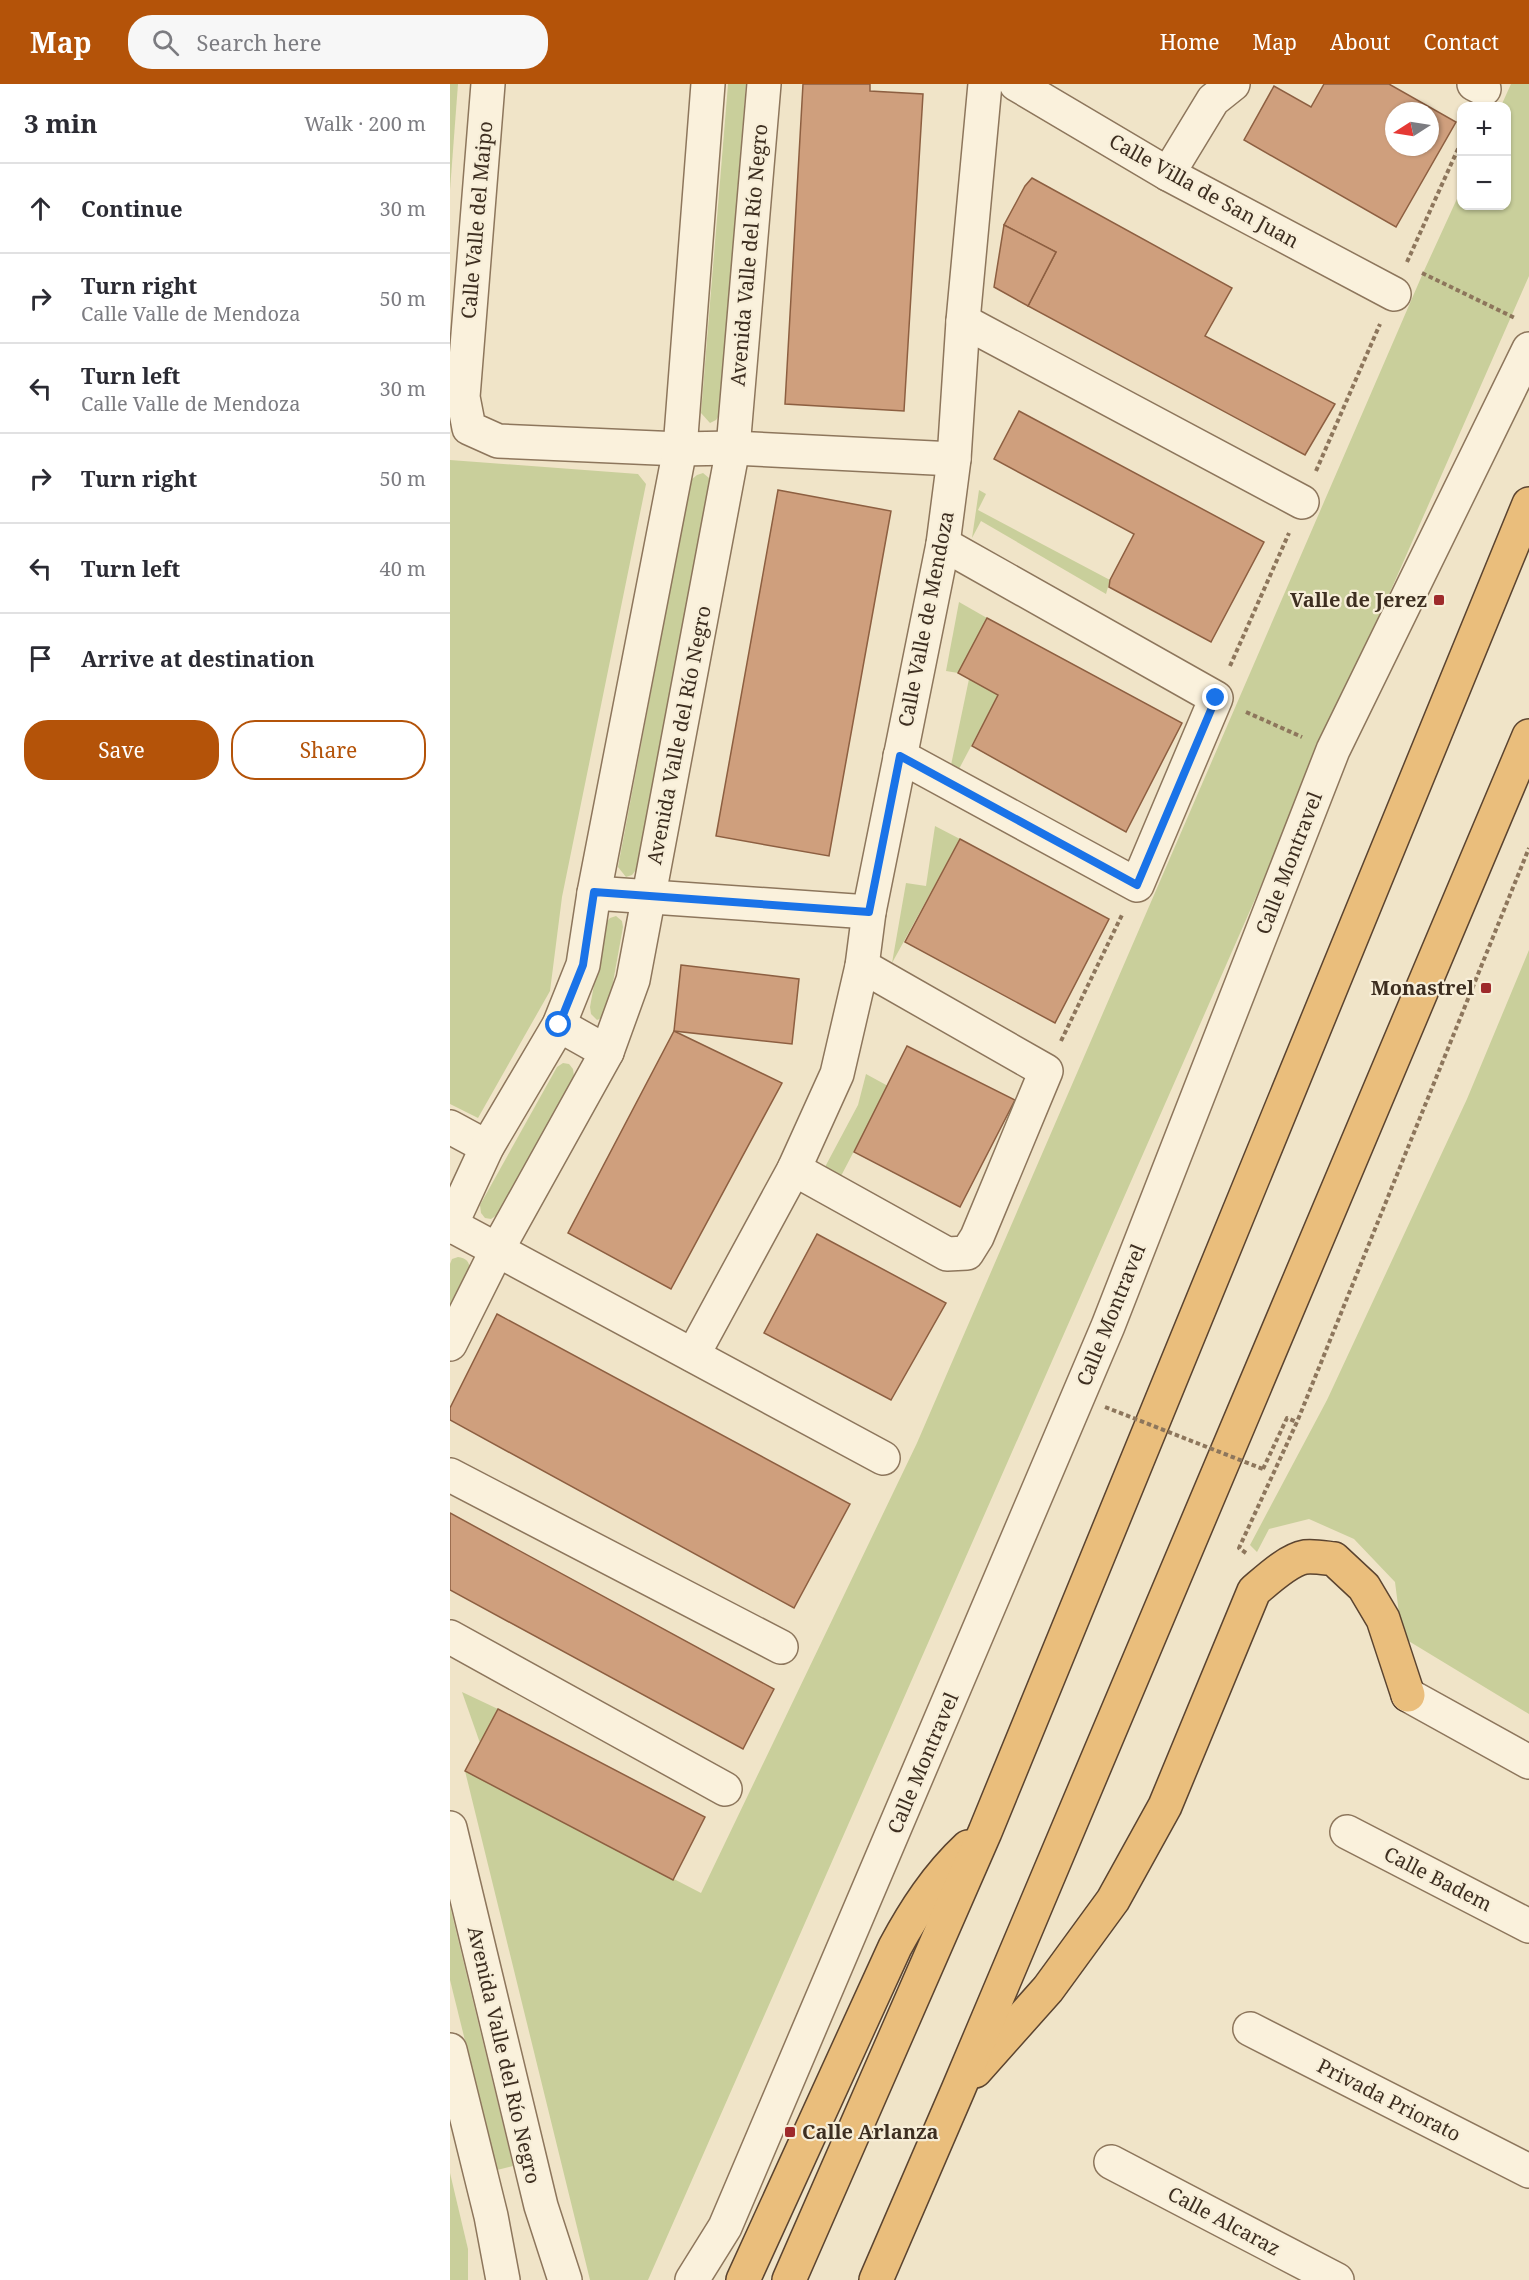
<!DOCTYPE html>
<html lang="en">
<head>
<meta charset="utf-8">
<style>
	body { margin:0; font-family:"Noto Serif",serif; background:#f7f7f7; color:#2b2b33 }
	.controls { position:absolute; right:18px; top:18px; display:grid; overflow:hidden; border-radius:12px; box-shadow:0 2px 4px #0004 }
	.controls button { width:54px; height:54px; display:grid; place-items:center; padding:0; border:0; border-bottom:2px solid #e1e1e2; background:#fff; color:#2b2b33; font:30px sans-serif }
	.compass { position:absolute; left:935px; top:18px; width:54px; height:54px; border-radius:50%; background:#fff; box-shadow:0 2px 4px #0004; rotate:258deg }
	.stop { position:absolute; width:18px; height:18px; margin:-14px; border:4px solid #1a73e8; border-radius:50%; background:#fff }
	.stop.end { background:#1a73e8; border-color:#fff; box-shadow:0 2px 6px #0008 }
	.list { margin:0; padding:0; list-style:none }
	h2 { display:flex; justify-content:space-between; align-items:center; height:78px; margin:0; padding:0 24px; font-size:26px }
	h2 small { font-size:20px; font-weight:400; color:#7c7c81 }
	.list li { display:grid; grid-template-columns:39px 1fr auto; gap:18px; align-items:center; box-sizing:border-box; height:90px; padding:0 24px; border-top:2px solid #e1e1e2 }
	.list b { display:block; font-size:22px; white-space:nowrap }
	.list p { margin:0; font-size:20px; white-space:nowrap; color:#7c7c81 }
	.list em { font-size:20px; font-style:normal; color:#7c7c81 }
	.actions { display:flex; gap:12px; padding:18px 24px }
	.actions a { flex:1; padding:14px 0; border:2px solid #b45309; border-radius:24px; text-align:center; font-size:21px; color:#b45309 }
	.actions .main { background:#b45309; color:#fff }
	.icon { flex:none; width:33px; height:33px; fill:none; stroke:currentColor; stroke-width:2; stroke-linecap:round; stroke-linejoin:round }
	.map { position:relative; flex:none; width:1079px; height:2196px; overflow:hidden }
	header { display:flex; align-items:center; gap:36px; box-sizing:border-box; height:84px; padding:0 30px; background:#b45309; color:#fff }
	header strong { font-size:28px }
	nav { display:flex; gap:33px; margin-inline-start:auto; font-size:21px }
	.search { width:420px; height:54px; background:#f7f7f7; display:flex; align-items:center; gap:15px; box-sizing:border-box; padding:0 21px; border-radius:24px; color:#7c7c81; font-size:22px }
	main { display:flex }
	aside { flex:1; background:#fff }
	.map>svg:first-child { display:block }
	.green { fill:#c9cf9b }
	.building { fill:#cf9f7d; stroke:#8d5f41; stroke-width:1.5; fill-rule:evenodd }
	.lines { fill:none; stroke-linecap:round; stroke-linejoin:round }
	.minor-casing { stroke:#8d765c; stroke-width:36 }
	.trunk-casing { stroke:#5b4430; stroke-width:36 }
	.path { stroke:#8d765c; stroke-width:4; stroke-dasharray:4.5 3; stroke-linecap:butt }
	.minor { stroke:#faf1dc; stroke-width:33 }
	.trunk { stroke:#eabe7c; stroke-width:33 }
	.path-bridge { stroke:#8d765c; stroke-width:4; stroke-dasharray:4.5 3; stroke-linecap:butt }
	.route { stroke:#1a73e8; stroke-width:8 }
	.poi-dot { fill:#9e2a2b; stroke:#f7eed8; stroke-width:2 }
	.labels { text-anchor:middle; stroke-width:4.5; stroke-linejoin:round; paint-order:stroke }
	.street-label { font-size:20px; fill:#3d2e20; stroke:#f7eed8 }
	.poi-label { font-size:20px; font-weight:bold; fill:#3d2e20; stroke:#f7eed8; text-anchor:end }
</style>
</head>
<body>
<header>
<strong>Map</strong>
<div class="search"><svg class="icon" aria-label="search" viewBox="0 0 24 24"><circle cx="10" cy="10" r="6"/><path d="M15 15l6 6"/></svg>Search here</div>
<nav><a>Home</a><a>Map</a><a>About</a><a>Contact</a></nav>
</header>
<main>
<aside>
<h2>3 min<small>Walk · 200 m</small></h2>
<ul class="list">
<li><svg class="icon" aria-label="ahead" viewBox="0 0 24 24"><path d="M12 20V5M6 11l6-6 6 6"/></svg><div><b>Continue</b></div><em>30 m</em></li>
<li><svg class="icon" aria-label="right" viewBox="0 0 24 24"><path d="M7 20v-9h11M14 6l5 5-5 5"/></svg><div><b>Turn right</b><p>Calle Valle de Mendoza</p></div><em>50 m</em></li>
<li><svg class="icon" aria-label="left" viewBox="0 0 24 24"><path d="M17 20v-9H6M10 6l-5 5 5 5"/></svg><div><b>Turn left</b><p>Calle Valle de Mendoza</p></div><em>30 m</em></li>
<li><svg class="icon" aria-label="right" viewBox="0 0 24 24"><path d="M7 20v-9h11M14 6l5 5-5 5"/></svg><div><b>Turn right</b></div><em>50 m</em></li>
<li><svg class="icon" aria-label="left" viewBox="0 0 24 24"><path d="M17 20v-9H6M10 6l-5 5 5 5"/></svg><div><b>Turn left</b></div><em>40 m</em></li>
<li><svg class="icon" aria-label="arrive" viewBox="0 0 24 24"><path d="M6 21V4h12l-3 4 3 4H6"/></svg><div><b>Arrive at destination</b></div></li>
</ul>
<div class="actions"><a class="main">Save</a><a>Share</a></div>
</aside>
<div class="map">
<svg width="1079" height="2196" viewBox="0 0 1079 2196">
	<rect width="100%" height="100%" fill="#f0e4c8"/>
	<g class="green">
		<path d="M0,0H8L0,106Z"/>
		<path d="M278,0H296L270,330L266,336L260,339L251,329Z"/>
		<path d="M1061,0H1079V192L198,2196H140L15,1687L251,1809L467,1359L973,189L1011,106L1012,122H1056V22H1051Z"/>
		<path d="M0,376L188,390L196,400L112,813L100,907L28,1034L0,1020Z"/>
		<path d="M253,389L259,394L261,400L186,786L182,791L176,793L168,783L241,396L247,391Z"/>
		<path d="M529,406L536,410L528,426L660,496L656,510L531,437L522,454Z"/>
		<path d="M509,518L537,534L508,589L496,587Z"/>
		<path d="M519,595L548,611L509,685L501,681Z"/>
		<path d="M485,742L510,755L442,879L456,799L476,802Z"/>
		<path d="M166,832L172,837L173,843L158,926L154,933L147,936L141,930L140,923L155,840L160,834Z"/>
		<path d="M1079,866V1630L952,1553L945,1498L904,1455L859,1435L819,1445L807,1468L800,1461L877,1316L1017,1015Z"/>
		<path d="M113,979L119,980L123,985L124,992L47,1131L41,1135L35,1134L31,1129L30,1121L107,983Z"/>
		<path d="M416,990L438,1002L391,1092L375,1083L408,1021Z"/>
		<path d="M8,1173C16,1174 19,1177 20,1185L0,1222V1180L2,1175Z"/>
		<path d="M12,1608L48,1625L30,1659Z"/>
		<path d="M0,1822L63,2082L47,2086L0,1896Z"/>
		<path d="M0,2089L18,2165V2196H0Z"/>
	</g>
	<g class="building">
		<path d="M353,0H420V7L473,10L454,327L335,320Z"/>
		<path d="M874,0H939L1006,38L946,143L794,56L824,2L861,23ZM944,27H980V63H944Z"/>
		<path d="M582,94L782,204L755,252L885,320L855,371L578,222L606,168L554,141L575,102Z"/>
		<path d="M554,141L606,168L578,222L544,203Z"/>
		<path d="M569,327L814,458L761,558L659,503L660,496L684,450L544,375Z"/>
		<path d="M328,406L441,427L379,772L266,752Z"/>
		<path d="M537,534L732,639L676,748L522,662L548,611L508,589Z"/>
		<path d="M510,755L659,835L605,939L455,858Z"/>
		<path d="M231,881L349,895L342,960L224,947Z"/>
		<path d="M224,947L332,999L221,1205L118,1149Z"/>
		<path d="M457,962L565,1016L510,1123L404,1068Z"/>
		<path d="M367,1150L496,1219L441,1316L314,1249Z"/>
		<path d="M47,1230L400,1420L344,1524L0,1336V1324Z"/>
		<path d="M0,1429L324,1605L293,1665L0,1506Z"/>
		<path d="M48,1625L255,1733L223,1796L15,1687Z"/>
	</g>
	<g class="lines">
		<defs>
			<g id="minor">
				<path d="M38,0L13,313L19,344L48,357L230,365L283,364L504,375"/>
				<path d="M566,0L718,90L944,210"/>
				<path d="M1024,0L1034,5"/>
				<path d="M718,90L763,16L783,0"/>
				<path d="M513,237L852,418"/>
				<path d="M450,672L687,801L766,614L493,460"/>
				<path d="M144,809L419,828"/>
				<path d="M109,941L157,968"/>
				<path d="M0,1043L37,1063"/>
				<path d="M344,1085L497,1170L517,1169L527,1153L596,987L412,882"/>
				<path d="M1,1141L433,1374"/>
				<path d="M0,1143L37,1063L109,941L133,881L144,809L230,365L258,0"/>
				<path d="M0,1260L47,1166L157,968L183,896L283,364L314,0"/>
				<path d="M243,1271L344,1085L387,990L412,882L419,828L493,460L504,375L513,237L535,0"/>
				<path d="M0,1391L331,1563"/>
				<path d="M0,1553L275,1705"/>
				<path d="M958,1611L1079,1678"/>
				<path d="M0,1744L91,2122L115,2196"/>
				<path d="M897,1748L1079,1842"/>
				<path d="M800,1945L1079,2087"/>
				<path d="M0,1966L41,2132L53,2196"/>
				<path d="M661,2078L887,2196"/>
				<path d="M242,2196L275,2143L658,1242L883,666L1079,265"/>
			</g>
			<g id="trunk">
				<path d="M525,1987L598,1905L663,1816L715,1722L804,1507C817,1496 838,1476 855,1473C865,1472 875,1474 884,1475L914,1503L933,1535L958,1611"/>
				<path d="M293,2196L445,1863C465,1826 487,1792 518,1763"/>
				<path d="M339,2196L535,1748L1079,420"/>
				<path d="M426,2196L508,2006L1079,652"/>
			</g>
		</defs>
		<use href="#minor" class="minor-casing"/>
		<use href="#trunk" class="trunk-casing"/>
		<g class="path">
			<path d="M957,178L1012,56"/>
			<path d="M972,189L1065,234"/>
			<path d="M866,387L930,240"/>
			<path d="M780,582L839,449"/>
			<path d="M796,628L852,653"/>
			<path d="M611,957L672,831"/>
			<path d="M813,1385L837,1334L847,1338"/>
			<path d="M796,1469L789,1464L847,1338L1079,764"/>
		</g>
		<use href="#minor" class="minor"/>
		<use href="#trunk" class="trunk"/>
		<path class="path-bridge" d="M655,1323L813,1385"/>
	</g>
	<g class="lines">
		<path class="route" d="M109,941L133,881L144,808L419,828L450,672L687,801L766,614"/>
	</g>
	<g class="poi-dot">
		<rect x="983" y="510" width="12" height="12" rx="3"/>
		<rect x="1030" y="898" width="12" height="12" rx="3"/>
		<rect x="334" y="2042" width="12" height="12" rx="3"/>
	</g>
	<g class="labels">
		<g class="street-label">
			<text transform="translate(754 107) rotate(29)" y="7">Calle Villa de San Juan</text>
			<text transform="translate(27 136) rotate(-85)" y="7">Calle Valle del Maipo</text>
			<text transform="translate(299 171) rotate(-85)" y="7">Avenida Valle del Río Negro</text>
			<text transform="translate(476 535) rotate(-79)" y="7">Calle Valle de Mendoza</text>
			<text transform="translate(229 651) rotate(-79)" y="7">Avenida Valle del Río Negro</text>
			<text transform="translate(839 779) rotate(-69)" y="7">Calle Montravel</text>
			<text transform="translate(661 1231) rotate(-68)" y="7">Calle Montravel</text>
			<text transform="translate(473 1679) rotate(-67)" y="7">Calle Montravel</text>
			<text transform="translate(988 1795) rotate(27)" y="7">Calle Badem</text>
			<text transform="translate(54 1971) rotate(77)" y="7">Avenida Valle del Río Negro</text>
			<text transform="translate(939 2016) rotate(27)" y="7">Privada Priorato</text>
			<text transform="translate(774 2137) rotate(28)" y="7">Calle Alcaraz</text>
		</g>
		<g class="poi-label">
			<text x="977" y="523">Valle de Jerez</text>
			<text x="1024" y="911">Monastrel</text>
			<text x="352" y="2055" text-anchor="start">Calle Arlanza</text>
		</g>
	</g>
</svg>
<div class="controls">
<button>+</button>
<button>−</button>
</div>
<svg class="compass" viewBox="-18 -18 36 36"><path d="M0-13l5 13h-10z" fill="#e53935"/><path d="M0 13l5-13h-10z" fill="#7c7c81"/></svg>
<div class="stop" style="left:109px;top:941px"></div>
<div class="stop end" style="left:766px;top:614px"></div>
</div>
</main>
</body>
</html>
